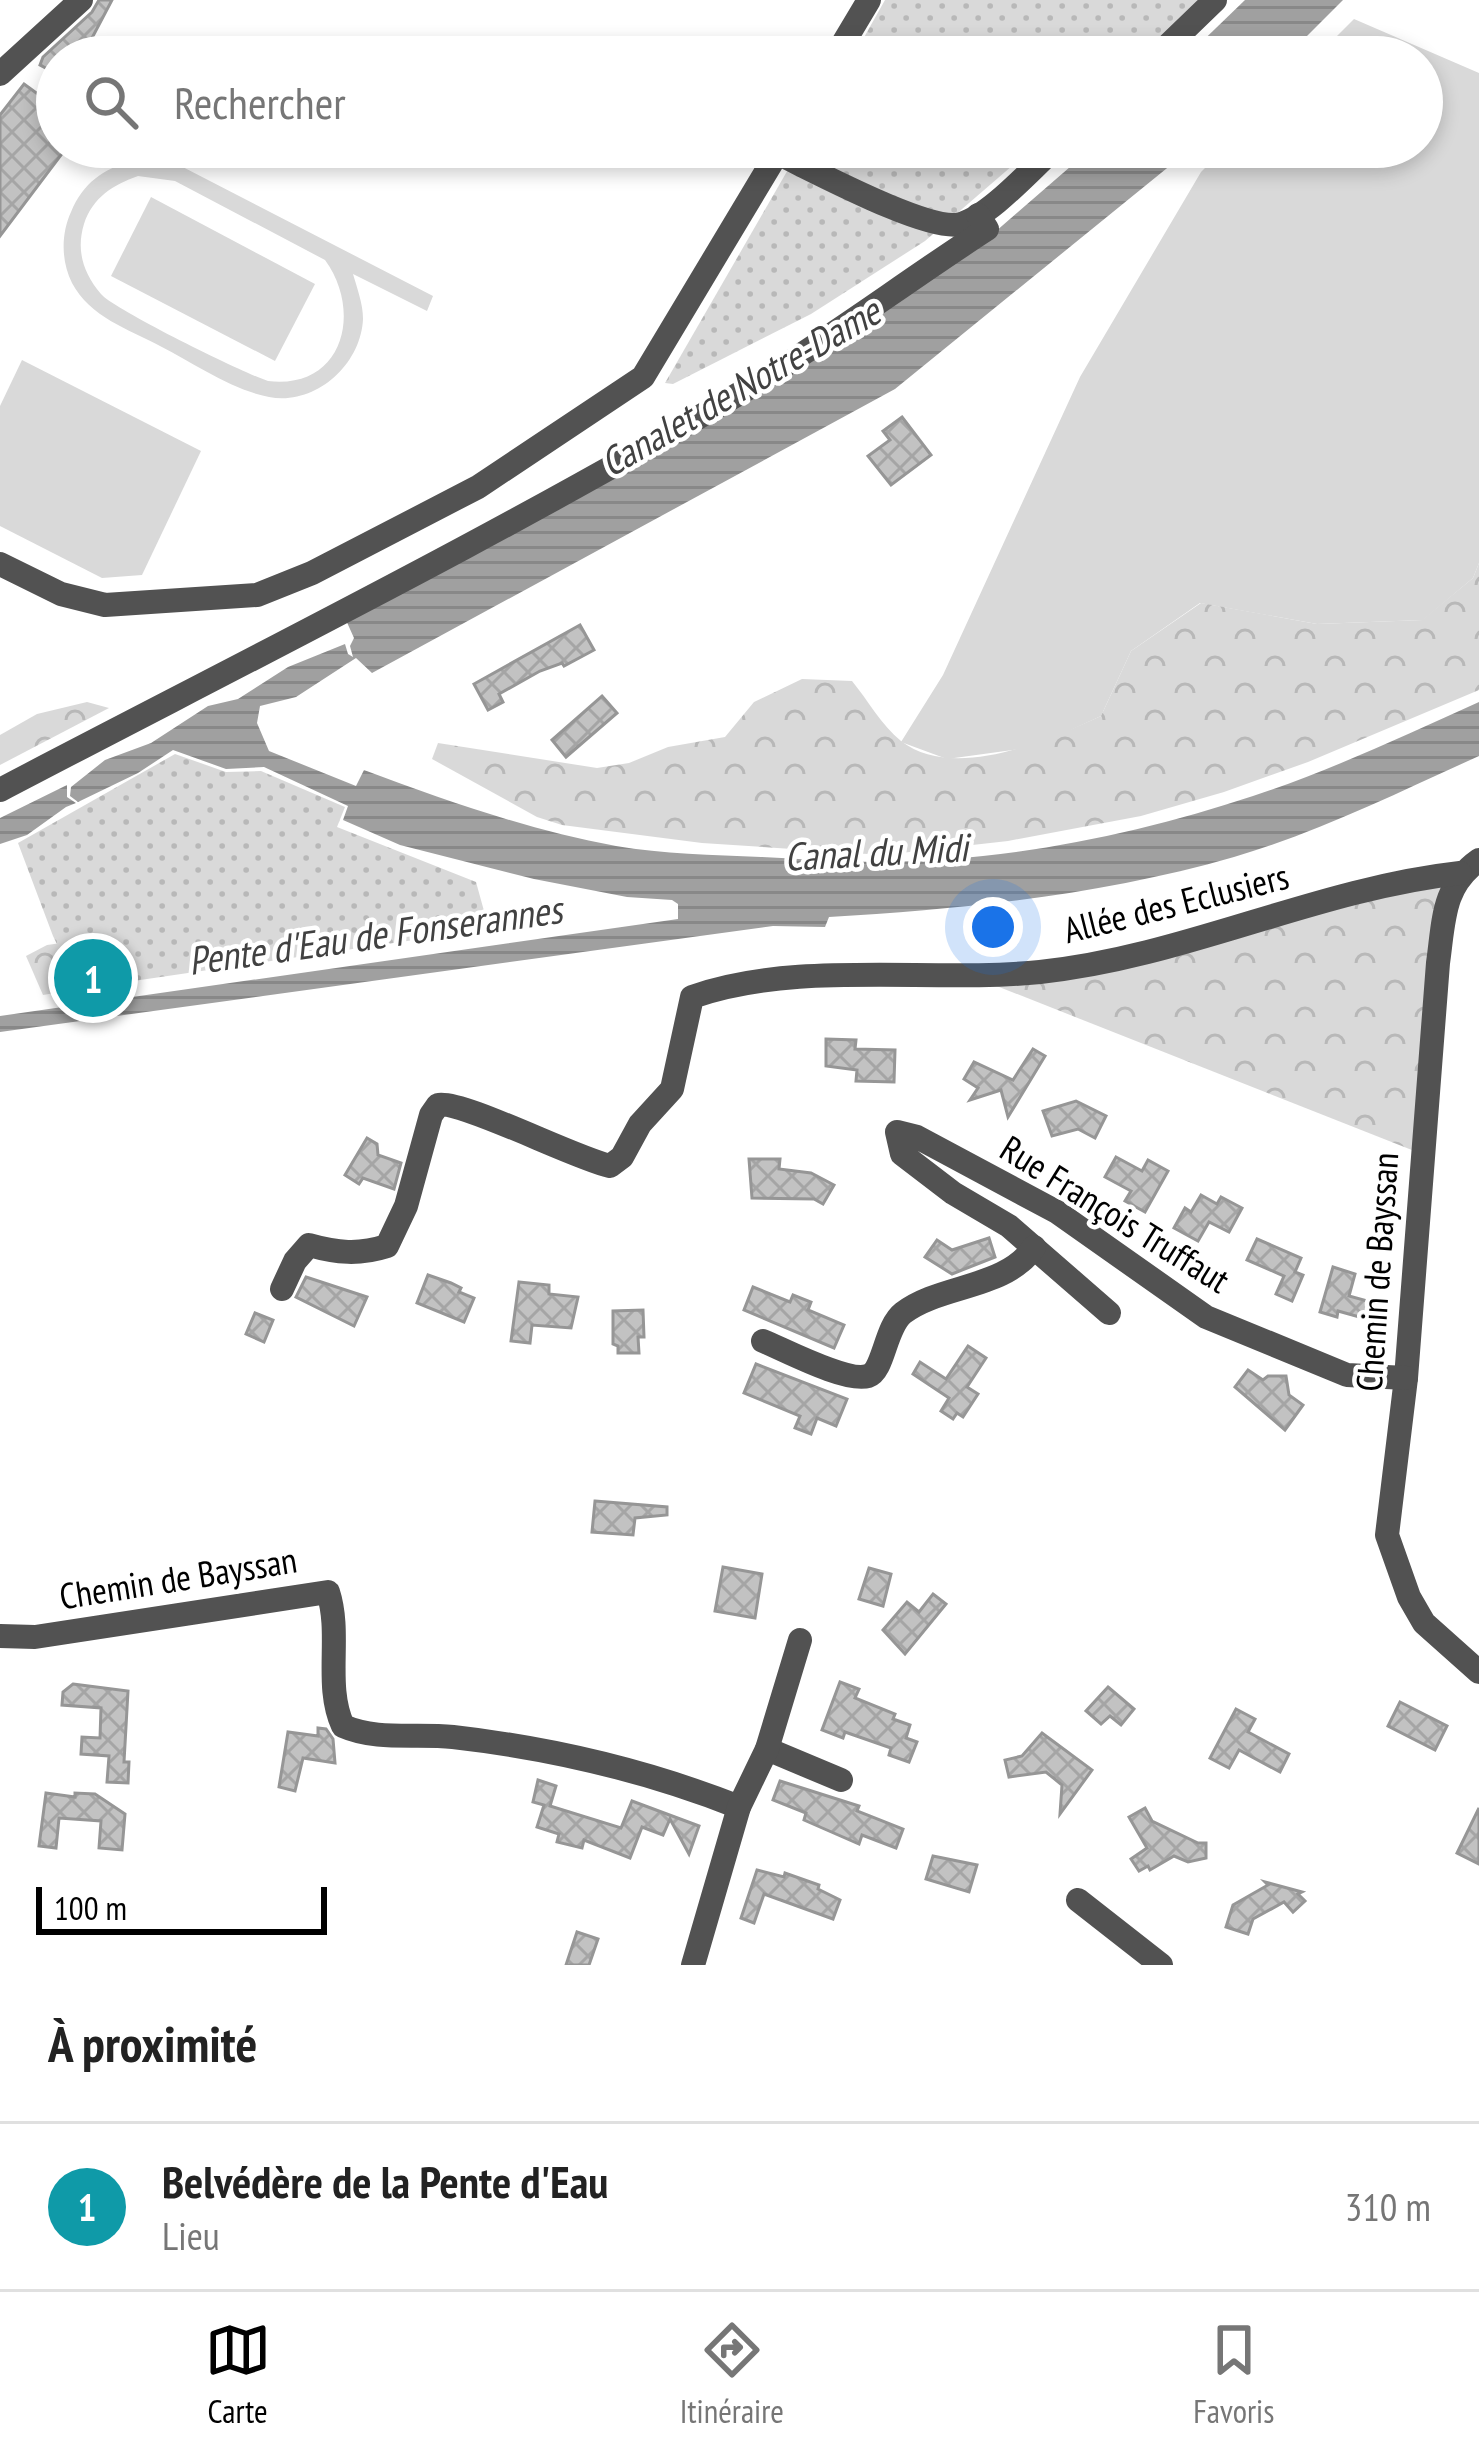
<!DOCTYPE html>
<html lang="fr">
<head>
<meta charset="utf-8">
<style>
	body { margin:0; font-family:"PT Sans Narrow",sans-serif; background:#f2f2f2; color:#222 }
	.scale { position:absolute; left:36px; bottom:30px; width:291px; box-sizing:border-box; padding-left:12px; border:6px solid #000; border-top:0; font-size:33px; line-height:42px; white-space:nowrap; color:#000; -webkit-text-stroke:9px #fff; paint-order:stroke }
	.you { position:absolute; left:993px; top:927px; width:42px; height:42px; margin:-30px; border:9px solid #fff; border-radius:50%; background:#1a73e8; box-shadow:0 0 0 18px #1a73e833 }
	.badge { display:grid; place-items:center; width:78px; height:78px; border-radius:50%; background:#000; color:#fff; font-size:39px; font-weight:700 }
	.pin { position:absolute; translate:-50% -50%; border:6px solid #fff; box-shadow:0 3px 12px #0006 }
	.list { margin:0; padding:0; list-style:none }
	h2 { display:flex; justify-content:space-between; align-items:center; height:156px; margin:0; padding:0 48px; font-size:51px }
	h2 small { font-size:39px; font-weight:400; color:#767676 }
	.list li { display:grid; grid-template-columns:78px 1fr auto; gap:36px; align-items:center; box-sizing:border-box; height:168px; padding:0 48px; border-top:3px solid #e0e0e0 }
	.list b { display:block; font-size:45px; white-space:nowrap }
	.list p { margin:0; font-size:39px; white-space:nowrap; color:#767676 }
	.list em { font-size:39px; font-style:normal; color:#767676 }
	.icon { flex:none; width:66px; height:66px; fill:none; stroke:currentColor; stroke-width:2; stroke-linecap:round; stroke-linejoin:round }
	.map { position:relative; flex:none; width:1479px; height:1965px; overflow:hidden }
	.search { position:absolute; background:#fff; box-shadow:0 6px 18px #0003; left:36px; right:36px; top:36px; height:132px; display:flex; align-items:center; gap:30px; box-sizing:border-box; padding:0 42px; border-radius:66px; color:#767676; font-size:45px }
	.sheet { height:324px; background:#fff }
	nav { display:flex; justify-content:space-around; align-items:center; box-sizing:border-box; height:168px; border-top:3px solid #e0e0e0; background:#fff; font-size:33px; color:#767676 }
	nav a { display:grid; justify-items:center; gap:6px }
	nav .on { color:#000 }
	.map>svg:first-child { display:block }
	.grass { fill:#d9d9d9; fill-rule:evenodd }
	.forest { fill:url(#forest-crowns) }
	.park { fill:url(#park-dots) }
	.water { fill:url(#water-rules) }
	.building { fill:url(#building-cross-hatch); stroke:#969696; stroke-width:3 }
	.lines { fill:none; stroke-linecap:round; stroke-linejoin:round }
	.street { stroke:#525252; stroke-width:24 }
	.labels { text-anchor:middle; stroke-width:9; stroke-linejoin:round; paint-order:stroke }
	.street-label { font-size:36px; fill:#000; stroke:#fff }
	.water-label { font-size:39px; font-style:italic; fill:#414141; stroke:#fff }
</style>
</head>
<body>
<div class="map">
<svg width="1479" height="1965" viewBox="0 0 1479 1965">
	<defs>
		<pattern id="forest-crowns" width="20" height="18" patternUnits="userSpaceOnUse" patternTransform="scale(3)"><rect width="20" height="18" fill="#d9d9d9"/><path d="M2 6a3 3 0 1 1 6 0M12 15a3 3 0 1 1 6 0" fill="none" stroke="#b8b8b8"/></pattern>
		<pattern id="park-dots" width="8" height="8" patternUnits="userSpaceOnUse" patternTransform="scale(3)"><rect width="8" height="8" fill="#d9d9d9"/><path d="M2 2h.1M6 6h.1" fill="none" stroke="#b8b8b8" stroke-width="1.8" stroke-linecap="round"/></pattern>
		<pattern id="water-rules" width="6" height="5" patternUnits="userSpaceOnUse" patternTransform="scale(3)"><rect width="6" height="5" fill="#a0a0a0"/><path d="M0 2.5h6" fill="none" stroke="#888"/></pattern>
		<pattern id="building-cross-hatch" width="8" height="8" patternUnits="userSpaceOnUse" patternTransform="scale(3)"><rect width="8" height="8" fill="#c2c2c2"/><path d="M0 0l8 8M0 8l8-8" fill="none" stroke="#a5a5a5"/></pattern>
	</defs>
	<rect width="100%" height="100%" fill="#fff"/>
	<g class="grass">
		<path d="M1354,19L1479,73V563L1473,578L1423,620L1317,624L1200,603L1131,651L1101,716L1034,747L947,759L901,742L943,675L1080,377L1201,172L1226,147H1422V57H1316Z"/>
		<path d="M108,147H144L433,296L427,311L353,274C357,288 363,304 363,319C361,365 315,406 269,397C231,390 194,363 160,346C128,329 90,317 72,283C61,261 61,234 71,212C83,183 103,169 132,161ZM138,176L175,181L325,260C363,312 343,390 268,381C245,374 113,309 101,294C83,273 76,250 84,224C93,197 113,185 138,176Z"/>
		<path d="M151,197L315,284L275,361L111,276Z"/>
		<path d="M22,360L201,451L142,575L102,578L0,526V406Z"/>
	</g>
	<g class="forest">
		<path d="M1479,563V690L1308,762L1224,792L1141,816L1008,841L883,855L702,843L562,825L537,817L432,759L438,743L597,768L629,763L668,747L725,737L754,702L802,679L852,681C867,699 882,726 901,741C954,782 1048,740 1101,716L1131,651L1201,603L1317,624L1422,620L1473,578Z"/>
		<path d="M87,702L109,708L0,765V735L37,714Z"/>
		<path d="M1460,873L1422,1154L979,979Z"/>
		<path d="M69,942L78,989L43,995L26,956L47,945Z"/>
	</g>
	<g class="park">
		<path d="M885,0H1197L1202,2L1138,57H853Z"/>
		<path d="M801,147H1034L925,241L811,314L673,384L665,383Z"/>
		<path d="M175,754L226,772L261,771L345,807L337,827L476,882L489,929L79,989L53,936L18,843Z"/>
	</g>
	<g class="water">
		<path d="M1245,0H1343L1286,57H1186Z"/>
		<path d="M1093,147H1193L895,389L372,673L356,658L296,697L260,706L257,723L269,751L356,786L364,770C447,801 529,830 616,846C663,854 713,855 761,857C800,859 839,862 879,862C1003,862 1135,835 1253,796C1330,771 1405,735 1479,702V756C1399,792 1319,832 1234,857C1102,895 966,909 829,917L825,927L773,926L0,1032V1016L678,919V904L672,900L627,897L534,879L400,845L343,820L348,806L264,767L226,769L173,750L138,773L78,802L70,796L71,787L105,760L151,743L208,706L238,699L288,667L345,644L348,654L353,657L350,646L354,638L345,618L995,232Z"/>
		<path d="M67,785V797L76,803L66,807L27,835L0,844V818Z"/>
	</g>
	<g class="building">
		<path d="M99,0H112L82,57H57V74L40,65L43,57L92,12Z"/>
		<path d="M24,84L57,108V147H67L0,236V115Z"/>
		<path d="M902,417L931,455L891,485L868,456L890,440L883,431Z"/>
		<path d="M580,625L594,650L564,666L562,663L540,671L499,694L503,702L488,710L474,684Z"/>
		<path d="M602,696L617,713L566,757L552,740Z"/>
		<path d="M826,1039L856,1040L855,1049L895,1050L894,1082L856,1081L857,1070L826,1066Z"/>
		<path d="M1033,1049L1045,1056L1008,1117L1001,1090L970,1100L978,1088L964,1079L974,1062L1013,1080Z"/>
		<path d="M1076,1101L1106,1116L1095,1138L1078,1129L1052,1136L1043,1111Z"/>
		<path d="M367,1138L377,1144L378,1155L401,1163L394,1189L363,1178L359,1184L345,1175Z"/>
		<path d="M1116,1157L1142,1171L1148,1160L1168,1171L1145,1212L1125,1201L1131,1191L1105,1177Z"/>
		<path d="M749,1159H780L779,1169L811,1173L834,1185L823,1204L814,1199L752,1198Z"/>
		<path d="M1201,1195L1217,1204L1221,1197L1242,1208L1229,1232L1209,1222L1198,1241L1174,1228L1185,1208L1191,1212Z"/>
		<path d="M989,1238L995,1257L952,1274L925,1257L937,1240L952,1250Z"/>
		<path d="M1257,1239L1301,1258L1295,1272L1303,1275L1292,1301L1276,1294L1284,1276L1247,1260Z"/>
		<path d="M1333,1267L1355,1274L1349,1296L1382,1305L1377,1322L1338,1311L1337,1317L1320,1312Z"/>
		<path d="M428,1275L451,1283L461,1288L459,1292L474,1298L464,1322L417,1303Z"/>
		<path d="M306,1277L367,1297L354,1326L296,1297Z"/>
		<path d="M519,1282L549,1285V1294L578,1297L571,1328L532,1325L530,1343L511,1341Z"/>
		<path d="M753,1287L790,1302L793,1295L811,1302L808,1310L844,1325L834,1348L744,1310Z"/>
		<path d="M643,1310L644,1337H638L639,1353H618V1346L613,1344V1311Z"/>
		<path d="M255,1313L273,1320L264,1342L246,1334Z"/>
		<path d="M968,1346L986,1358L967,1387L978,1394L963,1417L957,1413L953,1419L941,1411L949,1398L913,1374L920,1362L946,1379Z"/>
		<path d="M756,1364L847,1399L836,1426L817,1418L811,1434L795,1428L800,1416L744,1393Z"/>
		<path d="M1248,1370L1263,1380L1268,1376H1286L1289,1395L1303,1405L1285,1430L1235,1387Z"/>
		<path d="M595,1501L667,1507V1515L635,1518L633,1535L592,1532Z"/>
		<path d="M723,1567L762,1574L755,1618L715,1611Z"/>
		<path d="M869,1568L891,1574L883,1606L859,1599Z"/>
		<path d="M933,1594L946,1604L905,1654L883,1630L907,1602L919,1612Z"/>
		<path d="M840,1682L859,1689L855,1698L895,1714L893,1719L910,1725L906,1738L917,1742L909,1762L889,1755L891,1748L845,1732L843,1738L822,1730Z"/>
		<path d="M73,1684L128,1691L124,1762H129L128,1783L107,1782L109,1756L81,1754L82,1737L100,1738L101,1708L62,1705L63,1692Z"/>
		<path d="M1108,1687L1134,1709L1121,1725L1110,1716L1101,1724L1086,1711Z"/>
		<path d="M1400,1702L1447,1726L1435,1750L1388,1726Z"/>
		<path d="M1236,1709L1255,1719L1248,1732L1289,1754L1280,1772L1239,1750L1229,1768L1210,1758Z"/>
		<path d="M318,1728L326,1729L333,1739L335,1763L303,1758L295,1791L279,1787L288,1732L318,1736Z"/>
		<path d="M1042,1733L1092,1770L1060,1814L1062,1785L1046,1772L1009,1777L1005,1760L1022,1756Z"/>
		<path d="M538,1780L556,1786L550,1806L621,1828L632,1801L699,1826L689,1854L670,1819L663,1835L642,1827L630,1858L584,1840L582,1848L557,1842L559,1834L537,1827L544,1805L533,1802Z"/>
		<path d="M780,1781L859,1806L857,1811L903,1829L896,1848L862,1835L859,1844L804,1820L806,1813L773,1800Z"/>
		<path d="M46,1793L75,1797V1793L95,1794L125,1814L122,1850L99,1848L101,1821L59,1818L56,1848L39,1846Z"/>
		<path d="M1145,1808L1152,1821L1198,1843H1206V1858L1188,1862L1174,1856L1150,1870L1148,1866L1139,1871L1131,1859L1147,1848L1129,1817Z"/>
		<path d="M1479,1808V1864L1457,1853Z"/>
		<path d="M933,1856L977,1865L969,1892L926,1879Z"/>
		<path d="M757,1870L784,1877L785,1873L819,1885L818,1889L840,1900L833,1919L764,1894L754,1923L741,1918Z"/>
		<path d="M1265,1882L1302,1892L1298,1894L1305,1901L1293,1912L1284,1902L1253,1919L1248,1934L1226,1927L1233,1905L1268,1885Z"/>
		<path d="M577,1932L598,1939L589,1965H566Z"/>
	</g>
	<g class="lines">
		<g class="street">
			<path d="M835,57L869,0"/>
			<path d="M1156,57L1215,0"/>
			<path d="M0,74L81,0"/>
			<path d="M777,153C811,169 929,233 961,224C991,215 1031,169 1056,147"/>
			<path d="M0,564L61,594L105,605L257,595L312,573L478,487L643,377L781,147"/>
			<path d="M0,790C252,658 508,531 752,386C833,337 908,280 987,229L978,215"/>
			<path d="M1479,860C1442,886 1444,921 1438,963L1406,1378L1387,1535L1409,1597L1424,1623L1479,1672"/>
			<path d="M282,1289L295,1261L309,1245C337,1253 359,1255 387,1246L406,1206L431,1115L438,1105C460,1099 574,1158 610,1166L622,1157L640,1124L672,1089L692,997C795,960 932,983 1040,972C1184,957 1316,889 1460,873"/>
			<path d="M1109,1313L1009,1226L953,1193L902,1154L897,1132L917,1137L1057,1212L1206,1317L1347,1375L1406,1378"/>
			<path d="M763,1341C785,1350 847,1383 868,1376C884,1371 885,1327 903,1313C941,1284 1006,1289 1034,1247"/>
			<path d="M0,1636L35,1637L328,1592C342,1635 324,1685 343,1726C377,1741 416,1733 453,1737C550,1748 648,1771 739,1807"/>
			<path d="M767,1749L841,1780"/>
			<path d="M1078,1900L1161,1965"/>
			<path d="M693,1965L739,1807L767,1749L800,1640"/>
		</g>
	</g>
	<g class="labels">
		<g class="street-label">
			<text transform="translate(1176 903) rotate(-14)" y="13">Allée des Eclusiers</text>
			<text transform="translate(1115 1214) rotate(32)" y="13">Rue François Truffaut</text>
			<text transform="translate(1377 1272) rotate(-86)" y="13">Chemin de Bayssan</text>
			<text transform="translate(178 1578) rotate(-9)" y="13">Chemin de Bayssan</text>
		</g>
		<g class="water-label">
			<text transform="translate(740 387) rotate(-30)" y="14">Canalet de Notre-Dame</text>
			<text transform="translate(876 852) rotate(-3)" y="14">Canal du Midi</text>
			<text transform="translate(375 935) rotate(-8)" y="14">Pente d'Eau de Fonserannes</text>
		</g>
	</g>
</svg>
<div class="scale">100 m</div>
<div class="you"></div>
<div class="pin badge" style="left:93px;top:978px;background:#0f9aa8">1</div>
<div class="search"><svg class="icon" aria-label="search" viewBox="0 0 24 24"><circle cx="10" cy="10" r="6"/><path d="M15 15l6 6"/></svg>Rechercher</div>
</div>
<section class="sheet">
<h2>À proximité<small></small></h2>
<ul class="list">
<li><span class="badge" style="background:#0f9aa8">1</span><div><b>Belvédère de la Pente d'Eau</b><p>Lieu</p></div><em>310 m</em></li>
</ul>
</section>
<nav>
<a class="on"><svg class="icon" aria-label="map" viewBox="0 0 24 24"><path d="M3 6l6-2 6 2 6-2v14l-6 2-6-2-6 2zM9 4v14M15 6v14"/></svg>Carte</a>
<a><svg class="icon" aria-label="directions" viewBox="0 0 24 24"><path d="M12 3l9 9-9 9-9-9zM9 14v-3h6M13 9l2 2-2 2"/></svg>Itinéraire</a>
<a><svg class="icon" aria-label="saved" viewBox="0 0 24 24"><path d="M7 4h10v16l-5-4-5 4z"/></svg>Favoris</a>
</nav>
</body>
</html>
